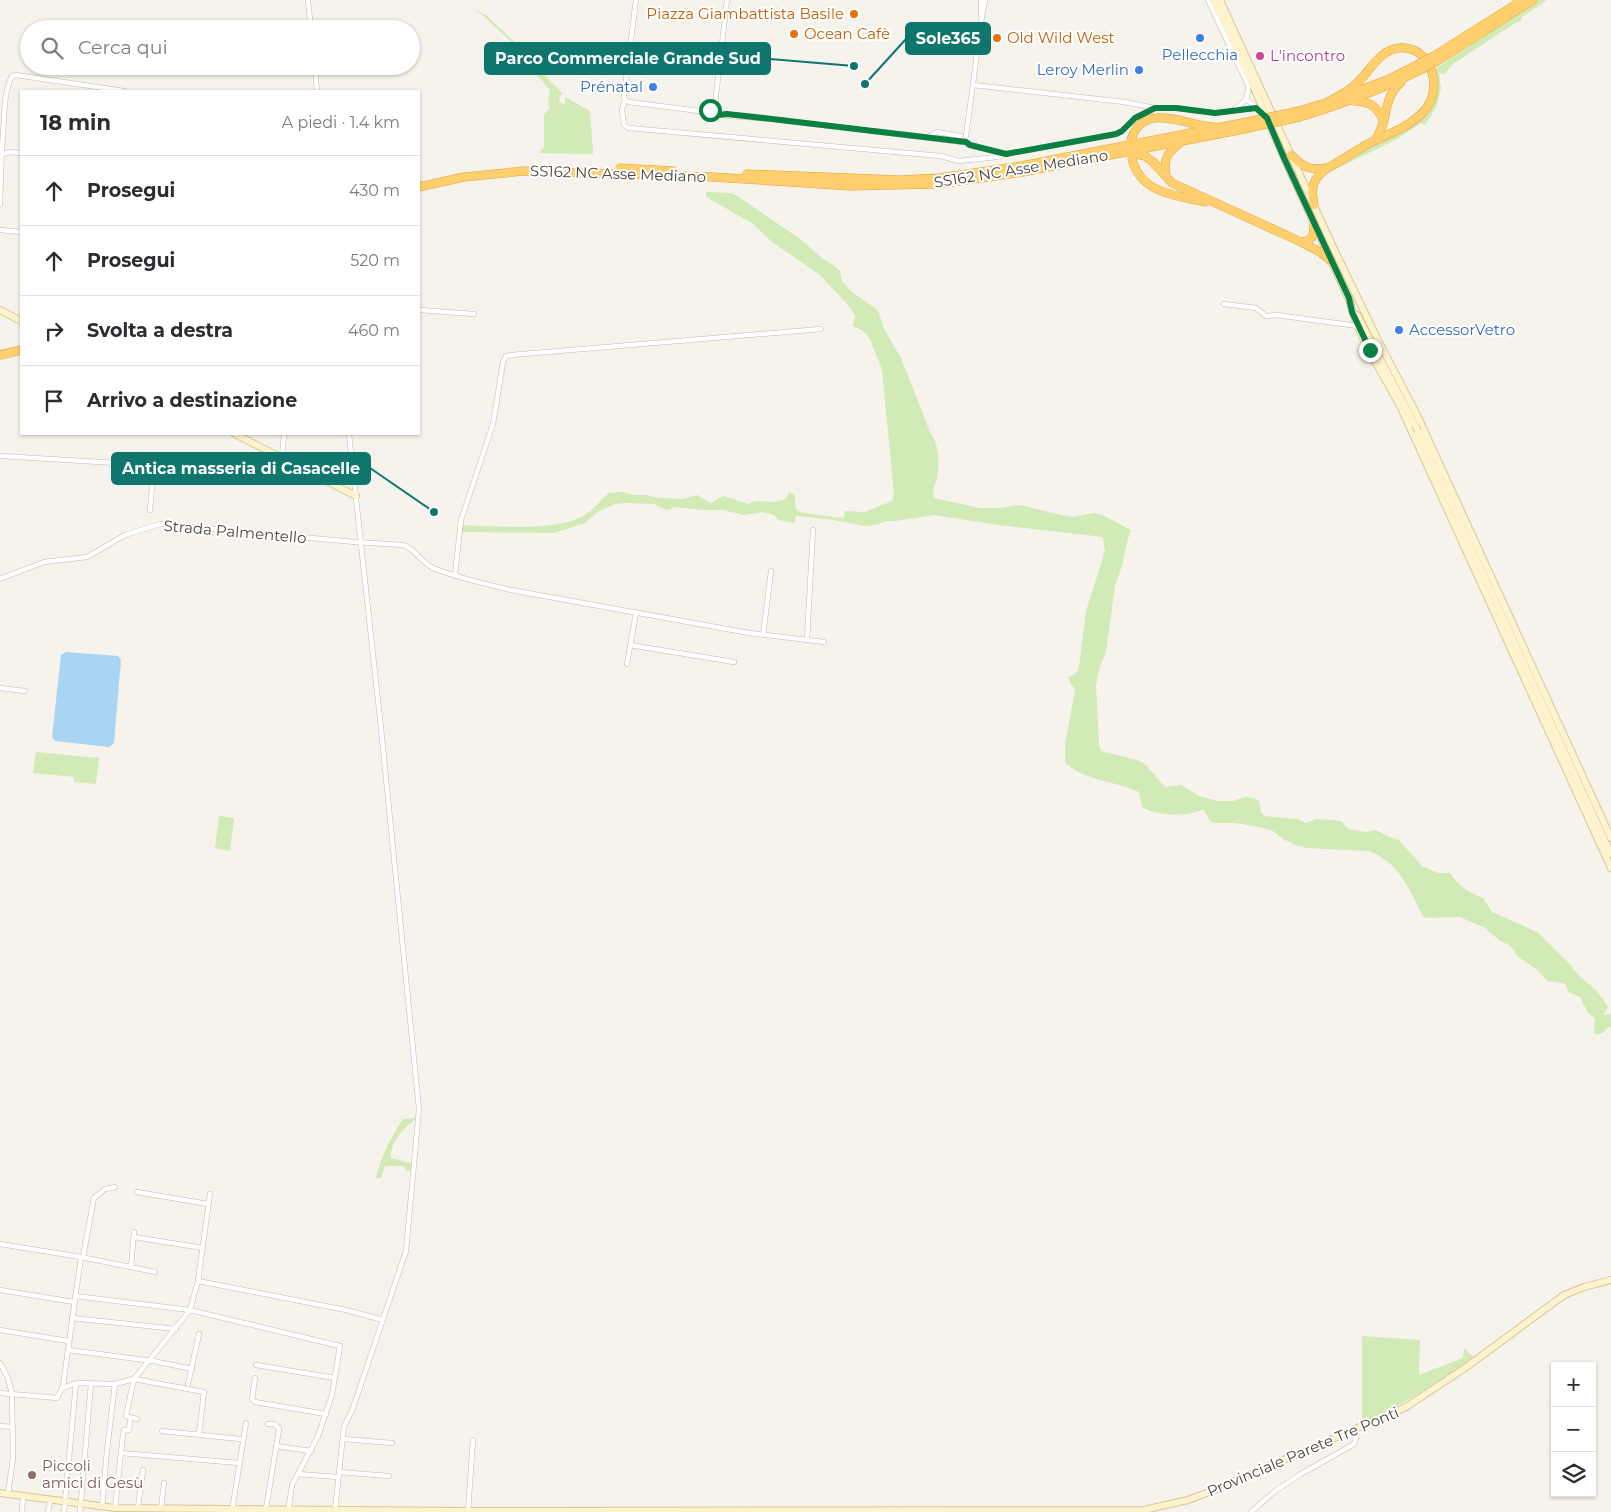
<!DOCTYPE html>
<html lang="it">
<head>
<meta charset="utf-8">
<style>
	body { margin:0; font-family:Montserrat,sans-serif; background:#f2f2f3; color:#2b2b33 }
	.controls { position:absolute; right:15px; bottom:15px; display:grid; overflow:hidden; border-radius:0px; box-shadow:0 1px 4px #0004 }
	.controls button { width:45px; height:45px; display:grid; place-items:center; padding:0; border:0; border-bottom:1px solid #e1e1e2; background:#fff; color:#2b2b33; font:25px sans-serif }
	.stop { position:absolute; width:15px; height:15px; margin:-11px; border:4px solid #0b8043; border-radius:50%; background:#fff }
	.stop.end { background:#0b8043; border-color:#fff; box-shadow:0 1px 5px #0008 }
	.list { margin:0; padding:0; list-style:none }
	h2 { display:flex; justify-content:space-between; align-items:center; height:65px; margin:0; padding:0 20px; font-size:21px }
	h2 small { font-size:16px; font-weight:400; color:#7c7c81 }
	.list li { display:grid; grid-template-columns:32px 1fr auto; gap:15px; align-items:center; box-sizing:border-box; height:70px; padding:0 20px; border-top:1px solid #e1e1e2 }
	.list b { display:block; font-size:19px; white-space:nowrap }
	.list em { font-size:16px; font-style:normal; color:#7c7c81 }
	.icon { flex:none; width:28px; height:28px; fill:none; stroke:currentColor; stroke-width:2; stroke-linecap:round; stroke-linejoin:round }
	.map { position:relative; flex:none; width:1611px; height:1512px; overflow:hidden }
	.search { position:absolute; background:#fff; box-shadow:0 1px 4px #0004; left:20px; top:20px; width:400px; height:55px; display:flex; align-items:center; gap:12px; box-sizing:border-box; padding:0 18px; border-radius:28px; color:#7c7c81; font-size:19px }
	.panel { position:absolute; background:#fff; box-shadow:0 1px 4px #0004; left:20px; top:90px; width:400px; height:345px; border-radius:0px }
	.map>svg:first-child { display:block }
	.green { fill:#d2eab5 }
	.water { fill:#a9d4f2 }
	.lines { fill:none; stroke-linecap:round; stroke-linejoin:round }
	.street-casing { stroke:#c2bbae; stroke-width:5.5 }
	.secondary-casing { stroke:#d6c79b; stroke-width:8 }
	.highway-casing { stroke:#e0a43c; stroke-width:9 }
	.street { stroke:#fff; stroke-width:4.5 }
	.secondary { stroke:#fff3cd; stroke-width:6 }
	.highway { stroke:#ffcf6e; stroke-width:8 }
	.secondary-bridge-casing { stroke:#d6c79b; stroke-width:8; stroke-linecap:butt }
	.highway-bridge-casing { stroke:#e0a43c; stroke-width:9; stroke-linecap:butt }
	.secondary-bridge { stroke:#fff3cd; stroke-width:6 }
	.highway-bridge { stroke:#ffcf6e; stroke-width:8 }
	.route { stroke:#0b8043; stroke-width:6 }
	.food-dot { fill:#e8710a; stroke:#fff; stroke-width:2 }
	.shop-dot { fill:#3f7fe0; stroke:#fff; stroke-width:2 }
	.hotel-dot { fill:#d1479c; stroke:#fff; stroke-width:2 }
	.education-dot { fill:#8d6e63; stroke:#fff; stroke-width:2 }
	.labels { text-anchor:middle; stroke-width:4; stroke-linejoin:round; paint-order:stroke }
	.food-label { font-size:15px; fill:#c56008; stroke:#fff; text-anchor:start }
	.shop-label { font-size:15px; fill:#366cbe; stroke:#fff; text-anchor:end }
	.hotel-label { font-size:15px; fill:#b23c85; stroke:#fff; text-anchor:start }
	.street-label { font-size:15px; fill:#4b4439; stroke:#fff }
	.education-label { font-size:15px; fill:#785e54; stroke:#fff; text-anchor:start }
	.leader { fill:none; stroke:#0f766e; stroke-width:2 }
	.callout-dot { fill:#0f766e; stroke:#fff; stroke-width:2 }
	.callout { fill:#0f766e; stroke:#0f766e; stroke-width:2 }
	.callout-label { font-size:16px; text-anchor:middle; font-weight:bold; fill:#fff }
</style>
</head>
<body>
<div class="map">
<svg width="1611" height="1512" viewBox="0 0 1611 1512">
	<rect width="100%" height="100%" fill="#f6f3ec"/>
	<g class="green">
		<path d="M1539,0H1547L1522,17L1520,22L1515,23L1453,64L1444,74L1439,73L1441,88L1437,106L1425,125L1421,123L1397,139L1322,176L1426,113L1433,70Z"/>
		<path d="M471,7L487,16L534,60L543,74L562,93L559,98L560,103L565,104V97L590,111L593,154L539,153L544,147V114L550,108L548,102L550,90L535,73L522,52L484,16Z"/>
		<path d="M706,192L732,193L745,201L800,239L823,259L832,264L840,271L842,281L852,292L878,310L884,329L901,358L930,432C940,446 939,462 937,479C935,487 932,488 934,498L980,508H999L1020,505L1061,515L1073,517L1094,513L1104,516L1131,530L1127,542L1122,566L1115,586L1106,652L1100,666L1096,685L1099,745L1101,751L1140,761L1146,765L1165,787L1181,785L1199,796L1218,801H1233L1245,797L1254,798L1259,801L1261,813L1265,816L1297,819L1306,823L1316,819L1341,821L1348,829L1366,832L1376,830L1389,837L1399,840L1422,866L1438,873H1450C1458,886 1469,893 1483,898L1492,912L1537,932L1568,962L1579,976L1596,990L1608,1007L1603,1015L1611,1014V1027L1607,1028C1603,1034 1600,1035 1594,1034L1595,1018L1588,1013L1580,997L1568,992L1566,985L1562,983L1548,981L1544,978L1539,971L1518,957L1510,945L1500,941L1485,928L1460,917L1425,918L1423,916C1411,892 1397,859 1368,851L1307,848L1295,845L1283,839L1273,831L1260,827L1235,823H1213L1209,820L1204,810C1199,810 1196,812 1192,813C1176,816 1156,815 1142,807L1139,792C1118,782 1079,779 1065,762V745L1075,690L1068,678L1076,673L1079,667L1086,611L1105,551L1103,537L999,525L934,515L896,521H886L876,525L865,526L828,519L796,516L794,523L779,520L774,515L763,512L744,515L723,510H703L673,507L671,509L666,510L654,504L625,503L615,504L597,512L585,523L554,533L461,532V525C493,526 556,532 583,516C594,510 600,500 609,493L623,492L633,495H646L658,498L684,499L697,495L711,503L723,496L748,504C761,496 781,510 789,493L794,494C796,499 794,506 797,510C801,514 835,517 844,518L845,511L865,512L892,501L894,494L882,370L870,339L863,331L853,326L855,316L850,307L819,274L773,243L752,223L706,197Z"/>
		<path d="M36,752L99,758L96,784L74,782V777L33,773Z"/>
		<path d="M219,816L234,818L230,851L215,848Z"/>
		<path d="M414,1118L416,1119C404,1127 389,1144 391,1158L413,1164L412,1170L407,1171L404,1166H385L381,1178H376C381,1157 391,1137 403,1119Z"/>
		<path d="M1362,1336L1420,1340L1419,1375L1463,1358L1464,1349L1474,1357C1436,1383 1405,1405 1362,1422Z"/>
	</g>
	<path class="water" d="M66,652L118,656L121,660L114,743L109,747L55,741L52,737L61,655Z"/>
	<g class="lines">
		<defs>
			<g id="street">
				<path d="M308,0L311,29"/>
				<path d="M636,0L624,95L625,100L629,102L699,111L710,110L717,115L772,119L961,142"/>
				<path d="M981,0V15"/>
				<path d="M1208,0L1248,85C1249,97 1245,103 1235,108"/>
				<path d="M315,66L317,91"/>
				<path d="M973,85L1124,102L1155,108"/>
				<path d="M625,100L622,110L624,125L629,128L941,156L959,161L997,157L1006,154"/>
				<path d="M1247,100L1265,115"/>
				<path d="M699,111C708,117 718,109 727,114"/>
				<path d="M714,113L727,0"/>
				<path d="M966,136L982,16L985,0"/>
				<path d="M928,137L937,132L961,136"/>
				<path d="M966,142L969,145L1006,154L1116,134L1122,131L1135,118L1155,108H1176L1215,113L1255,108"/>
				<path d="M0,145H2C5,123 2,96 12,76L16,75L124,91"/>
				<path d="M3,154L10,152L21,153"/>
				<path d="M0,204L2,145"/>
				<path d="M0,230L21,232"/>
				<path d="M1224,304L1256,308L1266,316L1276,315L1358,326"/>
				<path d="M419,310L474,314"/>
				<path d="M0,456L217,469L308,479L315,476"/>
				<path d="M282,458L284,434"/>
				<path d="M150,510L154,464"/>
				<path d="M455,575L461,520L493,424L503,362L506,356L511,355L821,329"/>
				<path d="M0,579L44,562L87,557L125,535L160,524L355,542L402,545C414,547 421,562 433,568C458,578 485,584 511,590L749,633L824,642"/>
				<path d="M763,635L771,571"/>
				<path d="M807,640L813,530"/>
				<path d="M630,645L734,662"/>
				<path d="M627,664L636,613"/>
				<path d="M0,688L25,691"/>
				<path d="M137,1192L208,1204"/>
				<path d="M134,1237L203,1248"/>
				<path d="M0,1244L81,1257L155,1272"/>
				<path d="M83,1257L94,1198L105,1189L115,1187"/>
				<path d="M131,1267L134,1232"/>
				<path d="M198,1281L346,1310L383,1320"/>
				<path d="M0,1290L74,1302"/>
				<path d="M75,1296L190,1310L340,1346L332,1395L318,1436L292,1485L288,1512"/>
				<path d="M72,1318L176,1329"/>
				<path d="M0,1330L68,1341"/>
				<path d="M68,1350L153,1361L192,1369"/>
				<path d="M0,1363L8,1378L12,1394L13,1458L8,1494"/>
				<path d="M256,1365L335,1378"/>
				<path d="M255,1378L252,1399L255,1402L326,1414"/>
				<path d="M188,1384L199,1334"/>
				<path d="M63,1388L76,1383L115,1384L134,1379L204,1392L199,1434"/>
				<path d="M0,1393L57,1398L63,1386L81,1257"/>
				<path d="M137,1419L126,1416L134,1379L190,1310L198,1281L210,1194"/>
				<path d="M0,1426L13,1427"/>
				<path d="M162,1431L240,1439"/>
				<path d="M343,1439L392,1443"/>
				<path d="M276,1446L311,1451"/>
				<path d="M121,1453L239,1463"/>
				<path d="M339,1472L389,1476"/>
				<path d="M298,1474L338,1477"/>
				<path d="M102,1507L107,1450L115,1384"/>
				<path d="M138,1507L143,1470"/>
				<path d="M115,1508L123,1434L124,1430H129L130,1421"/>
				<path d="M161,1508L164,1483"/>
				<path d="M266,1509L279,1429L275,1424H268"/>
				<path d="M232,1511L246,1423"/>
				<path d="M335,1511L344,1426L352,1411L406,1251L419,1109L381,728L349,434"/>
				<path d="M468,1511L473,1440"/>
				<path d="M22,1512L23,1496"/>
				<path d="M48,1512L50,1502"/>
				<path d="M64,1512L76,1383"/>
				<path d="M80,1512L91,1383"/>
				<path d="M1251,1512L1275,1491L1301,1474L1354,1444L1356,1438L1355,1429"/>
			</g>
			<g id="secondary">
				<path d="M1214,0L1254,88L1284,158L1350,302"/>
				<path d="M1220,0L1333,247L1377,338L1417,415L1611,838"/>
				<path d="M1349,298C1357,337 1383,373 1401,408L1611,868"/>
				<path d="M0,310L21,321"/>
				<path d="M1357,315L1415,425"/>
				<path d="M1418,431L1611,854"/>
				<path d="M235,434L356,496"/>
				<path d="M0,1493L115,1508L468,1511L1144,1510L1188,1500L1217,1489L1406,1407L1465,1368L1564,1295L1584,1287L1611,1280"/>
			</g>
			<g id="highway">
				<path d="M1434,56L1523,0"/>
				<path d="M1437,61L1533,0"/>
				<path d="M1347,95L1387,80L1419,64"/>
				<path d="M1354,101C1370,101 1378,107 1384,122"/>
				<path d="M1299,111L1332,101"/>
				<path d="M1300,117C1342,104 1383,89 1422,69"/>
				<path d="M1131,140C1143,100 1186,126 1214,127"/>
				<path d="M1375,140C1389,122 1382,98 1401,82"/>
				<path d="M1131,153L1145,156L1153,162L1172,183L1301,242L1320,252L1330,260"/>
				<path d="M1291,155C1303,167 1310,171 1327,168"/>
				<path d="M1132,159C1141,194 1175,195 1206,202"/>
				<path d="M620,168L673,171"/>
				<path d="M747,174L899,180L939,178L1021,166L1242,123"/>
				<path d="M1166,175C1163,159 1168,152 1180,143"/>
				<path d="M419,187L464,177L524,171L713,177L850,186L939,184L1023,172L1244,129"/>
				<path d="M1314,205C1313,198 1311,189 1314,183C1319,171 1333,165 1343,159C1354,153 1364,145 1376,140C1392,133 1412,125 1424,111C1444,90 1432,45 1399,48C1378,50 1369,74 1354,86C1346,93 1337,97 1328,102"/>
				<path d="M1301,242C1312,241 1314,236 1314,225"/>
				<path d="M0,355L21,350"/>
			</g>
		</defs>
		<use href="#street" class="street-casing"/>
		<use href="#secondary" class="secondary-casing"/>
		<use href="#highway" class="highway-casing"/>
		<use href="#street" class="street"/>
		<use href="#secondary" class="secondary"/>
		<use href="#highway" class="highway"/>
		<defs>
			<path id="secondary-bridge" d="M1415,425L1418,431"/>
			<g id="highway-bridge">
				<path d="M1419,64L1434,56"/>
				<path d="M1422,69L1437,61"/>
				<path d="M1242,123L1299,111"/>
				<path d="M1244,129L1300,117"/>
			</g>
		</defs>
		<use href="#secondary-bridge" class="secondary-bridge-casing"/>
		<use href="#highway-bridge" class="highway-bridge-casing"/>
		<use href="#secondary-bridge" class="secondary-bridge"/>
		<use href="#highway-bridge" class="highway-bridge"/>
	</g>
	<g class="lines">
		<path class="route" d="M710,110L718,115L727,114L772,119L966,142L970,145L1006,154L1116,134L1122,131L1135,118L1155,108H1176L1215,113L1256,108L1267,118L1284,158L1349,298L1352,312L1370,350"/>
	</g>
	<g class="food-dot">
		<circle cx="854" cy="14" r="5"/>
		<circle cx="794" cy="34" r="5"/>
		<circle cx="997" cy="38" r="5"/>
	</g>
	<g class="shop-dot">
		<circle cx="1200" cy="38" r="5"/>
		<circle cx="1139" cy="70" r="5"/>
		<circle cx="653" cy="87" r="5"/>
		<circle cx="1399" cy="330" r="5"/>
	</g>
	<circle class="hotel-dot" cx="1260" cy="56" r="5"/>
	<circle class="education-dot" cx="32" cy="1475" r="5"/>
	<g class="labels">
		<g class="food-label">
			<text x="844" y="19" text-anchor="end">Piazza Giambattista Basile</text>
			<text x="804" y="39">Ocean Cafè</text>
			<text x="1007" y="43">Old Wild West</text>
		</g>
		<g class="shop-label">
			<text x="1200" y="60" text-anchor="middle">Pellecchia</text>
			<text x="1129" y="75">Leroy Merlin</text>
			<text x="643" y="92">Prénatal</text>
			<text x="1409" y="335" text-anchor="start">AccessorVetro</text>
		</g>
		<g class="hotel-label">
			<text x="1270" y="61">L'incontro</text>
		</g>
		<g class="street-label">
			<text transform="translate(1021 169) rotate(-9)" y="5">SS162 NC Asse Mediano</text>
			<text transform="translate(618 174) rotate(2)" y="5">SS162 NC Asse Mediano</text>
			<text transform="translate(235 532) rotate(5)" y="5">Strada Palmentello</text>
			<text transform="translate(1303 1452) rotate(-23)" y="5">Provinciale Parete Tre Ponti</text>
		</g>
		<g class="education-label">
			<text x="42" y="1471">Piccoli<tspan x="42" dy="17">amici di Gesù</tspan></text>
		</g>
	</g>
	<path class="leader" d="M865 84L906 39M854 66L770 59M434 512L370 468"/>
	<g class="callout-dot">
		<circle cx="865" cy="84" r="5"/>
		<circle cx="854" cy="66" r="5"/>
		<circle cx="434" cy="512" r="5"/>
	</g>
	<g class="callout">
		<rect x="906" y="23" width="84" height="31" rx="5"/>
		<rect x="485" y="43" width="285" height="31" rx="5"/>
		<rect x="112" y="453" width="258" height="31" rx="5"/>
	</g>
	<g class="callout-label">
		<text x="948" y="44">Sole365</text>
		<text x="628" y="64">Parco Commerciale Grande Sud</text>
		<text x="241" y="474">Antica masseria di Casacelle</text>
	</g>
</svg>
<div class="controls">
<button>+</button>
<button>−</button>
<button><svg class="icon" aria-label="layers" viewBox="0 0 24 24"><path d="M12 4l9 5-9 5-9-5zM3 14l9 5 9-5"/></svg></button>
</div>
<div class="stop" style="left:710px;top:110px"></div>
<div class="stop end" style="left:1370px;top:350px"></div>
<div class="search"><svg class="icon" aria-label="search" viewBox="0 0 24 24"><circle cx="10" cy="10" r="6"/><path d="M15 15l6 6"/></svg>Cerca qui</div>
<section class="panel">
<h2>18 min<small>A piedi · 1.4 km</small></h2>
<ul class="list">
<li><svg class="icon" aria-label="ahead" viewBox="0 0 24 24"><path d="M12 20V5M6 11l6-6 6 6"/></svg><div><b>Prosegui</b></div><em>430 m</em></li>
<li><svg class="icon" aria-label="ahead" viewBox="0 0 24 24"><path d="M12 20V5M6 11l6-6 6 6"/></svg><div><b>Prosegui</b></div><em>520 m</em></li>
<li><svg class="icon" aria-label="right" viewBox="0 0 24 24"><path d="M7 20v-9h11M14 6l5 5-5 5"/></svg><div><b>Svolta a destra</b></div><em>460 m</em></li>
<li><svg class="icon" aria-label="arrive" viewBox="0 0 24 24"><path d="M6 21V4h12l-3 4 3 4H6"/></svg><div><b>Arrivo a destinazione</b></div></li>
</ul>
</section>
</div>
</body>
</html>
